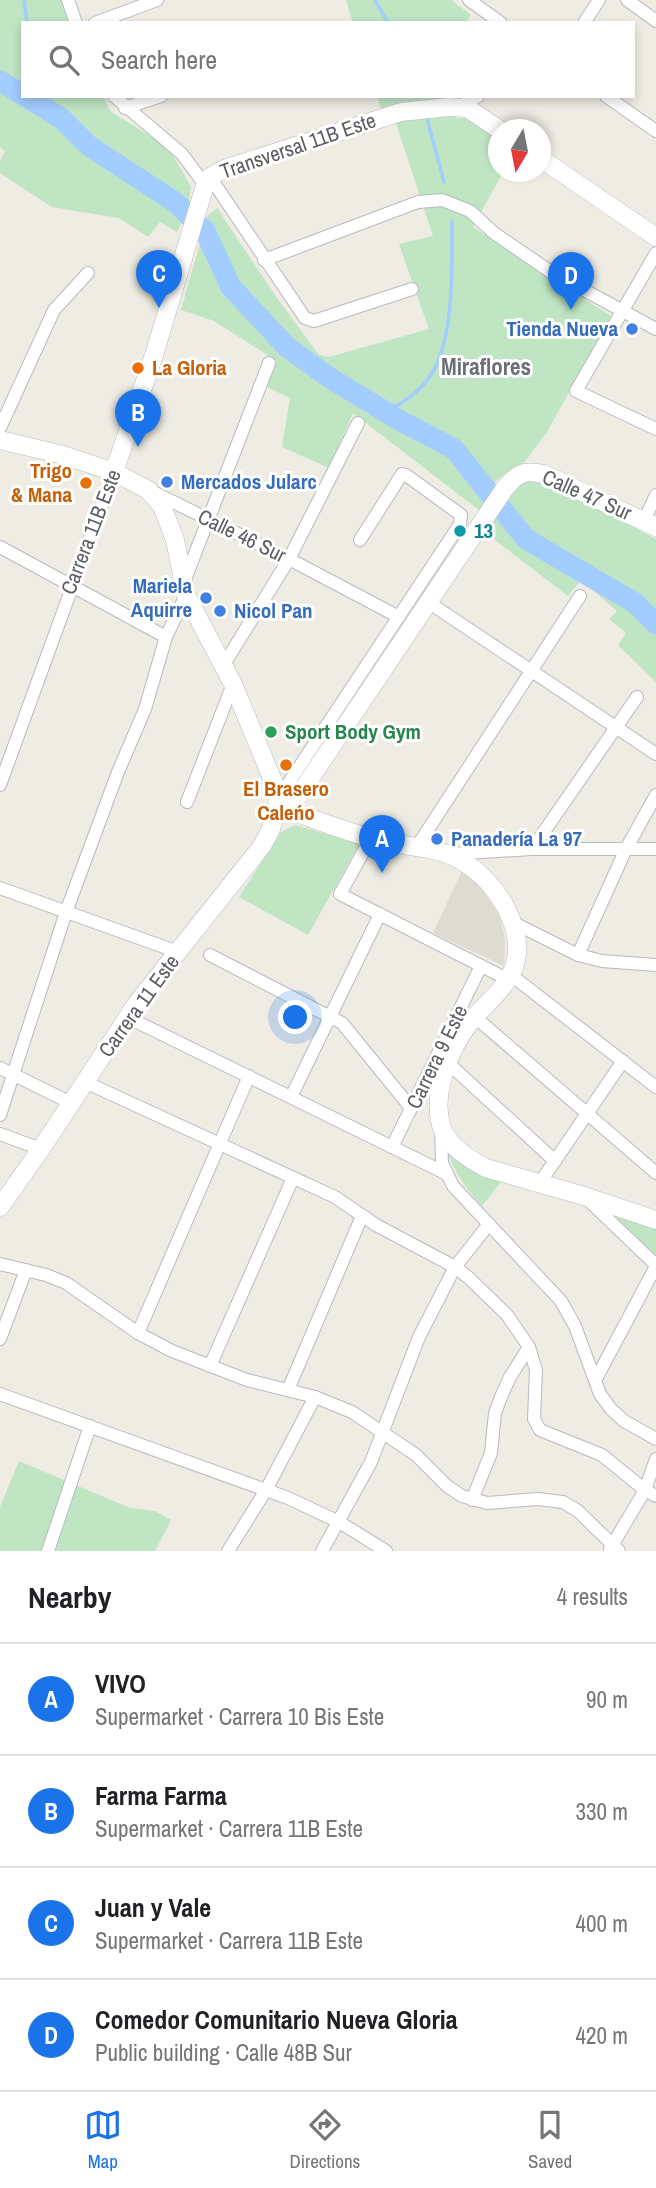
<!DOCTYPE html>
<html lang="en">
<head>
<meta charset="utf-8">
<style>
	body { margin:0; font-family:"Archivo Narrow",sans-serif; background:#f2f2f2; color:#202124 }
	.compass { position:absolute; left:488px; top:119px; width:63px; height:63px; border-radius:50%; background:#fff; box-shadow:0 4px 10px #0003; rotate:190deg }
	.you { position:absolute; left:296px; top:1018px; width:24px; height:24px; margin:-18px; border:5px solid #fff; border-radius:50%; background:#1a73e8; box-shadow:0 0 0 10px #1a73e833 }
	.badge { display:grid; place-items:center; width:46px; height:46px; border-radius:50%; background:#1a73e8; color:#fff; font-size:23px; font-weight:700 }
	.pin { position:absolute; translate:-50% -58px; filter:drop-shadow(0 2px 4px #0008) }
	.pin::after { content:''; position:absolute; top:37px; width:24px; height:21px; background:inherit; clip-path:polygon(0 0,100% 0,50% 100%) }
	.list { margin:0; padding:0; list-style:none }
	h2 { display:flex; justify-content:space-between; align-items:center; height:91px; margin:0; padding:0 28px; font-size:30px }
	h2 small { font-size:23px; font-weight:400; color:#757577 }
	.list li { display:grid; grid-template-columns:46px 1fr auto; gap:21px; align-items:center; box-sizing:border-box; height:112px; padding:0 28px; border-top:2px solid #e0e0e0 }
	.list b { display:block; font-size:26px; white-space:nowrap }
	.list p { margin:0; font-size:23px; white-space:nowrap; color:#757577 }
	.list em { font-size:23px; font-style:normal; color:#757577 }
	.icon { flex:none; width:38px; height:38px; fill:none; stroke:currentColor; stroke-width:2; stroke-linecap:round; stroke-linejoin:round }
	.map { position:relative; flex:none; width:656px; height:1551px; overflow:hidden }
	.search { position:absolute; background:#fff; box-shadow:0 4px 10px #0003; left:21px; right:21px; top:21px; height:77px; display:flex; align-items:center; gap:18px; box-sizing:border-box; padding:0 24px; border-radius:0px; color:#757577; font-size:26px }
	.sheet { height:539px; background:#fff }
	nav { display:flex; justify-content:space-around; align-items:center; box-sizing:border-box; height:98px; border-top:2px solid #e0e0e0; background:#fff; font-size:19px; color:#757577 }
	nav a { display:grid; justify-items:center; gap:4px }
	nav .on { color:#1a73e8 }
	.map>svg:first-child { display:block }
	.education { fill:#dedcd1 }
	.green { fill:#bfe5c3 }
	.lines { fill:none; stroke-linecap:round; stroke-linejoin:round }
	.stream { stroke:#a2cdfe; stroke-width:3.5 }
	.river { stroke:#a2cdfe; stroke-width:21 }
	.street-casing { stroke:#b8babf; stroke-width:14 }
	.secondary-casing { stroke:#b8bbc1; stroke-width:19 }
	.street { stroke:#fff; stroke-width:12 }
	.secondary { stroke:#fff; stroke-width:18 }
	.shop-dot { fill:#3f7fe0; stroke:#fff; stroke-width:2.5 }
	.food-dot { fill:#e8710a; stroke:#fff; stroke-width:2.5 }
	.culture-dot { fill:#0f9aa8; stroke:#fff; stroke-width:2.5 }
	.leisure-dot { fill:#2e9e5b; stroke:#fff; stroke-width:2.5 }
	.labels { text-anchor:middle; stroke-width:6; stroke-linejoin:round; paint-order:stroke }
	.street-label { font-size:21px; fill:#5b5e63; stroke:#fff }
	.shop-label { font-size:21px; font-weight:bold; fill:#366cbe; stroke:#fff; text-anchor:start }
	.food-label { font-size:21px; font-weight:bold; fill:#c56008; stroke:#fff; text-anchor:start }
	.culture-label { font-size:21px; font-weight:bold; fill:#0d838f; stroke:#fff; text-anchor:start }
	.leisure-label { font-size:21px; font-weight:bold; fill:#27864d; stroke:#fff; text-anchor:start }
	.neighbourhood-label { font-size:23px; font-weight:bold; fill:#6c7076; stroke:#fff }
</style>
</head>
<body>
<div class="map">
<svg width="656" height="1551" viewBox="0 0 656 1551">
	<rect width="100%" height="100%" fill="#eeece3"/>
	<path class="education" d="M462,871L480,886L500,917L505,940L504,966L433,933Z"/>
	<g class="green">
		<path d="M0,0H62L71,23H23V96H103L110,111L169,148L191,187L188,208L177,232L160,222L148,237L119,218L52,207L0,173V161L5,151L0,147Z"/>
		<path d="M346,0H451L471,15L465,23H353Z"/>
		<path d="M377,96H451L449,98L456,118H466L498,140V172H503L473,227L611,316L547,432L523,464L510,470L496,481L480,511L353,413L329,468L282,447L290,398L267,387L277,361L214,321L181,310L208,215L217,208L277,298L319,355L329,357L429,329L399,244L433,236L393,114L383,116Z"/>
		<path d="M526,480L550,483L656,539V682L618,645L626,633L609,619L617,611L581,580L568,596L487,534L511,488Z"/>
		<path d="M295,825L359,844L308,935L239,897L281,832Z"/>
		<path d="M446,1146L502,1181L482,1206C465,1187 453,1171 446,1146Z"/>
		<path d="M611,1212L656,1228V1255Z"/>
		<path d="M19,1461L130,1508L155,1511L171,1520L155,1551H0V1507Z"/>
	</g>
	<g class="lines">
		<g class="stream">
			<path d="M24,0L27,23"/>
			<path d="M375,0L388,23"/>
			<path d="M34,96V102"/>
			<path d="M426,115L444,182"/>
			<path d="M385,412C402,403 416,395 428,379C455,345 452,264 452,221"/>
		</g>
		<g class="river">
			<path d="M0,81L23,95"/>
			<path d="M25,96L62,119L89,146L175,202L205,231L231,287L287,347L330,378L399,420L454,449L526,539L635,603L656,624"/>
		</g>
		<defs>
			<g id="street">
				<path d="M68,0L76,23"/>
				<path d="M469,0L501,23"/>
				<path d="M627,0L656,21"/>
				<path d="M95,23L157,0"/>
				<path d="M584,23L599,0"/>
				<path d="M114,96L182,154L205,185"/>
				<path d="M606,96L656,131"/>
				<path d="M459,107L478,96"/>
				<path d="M125,108L161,96"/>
				<path d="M210,177L305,318L314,321L412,289"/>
				<path d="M656,253L576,391L656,429"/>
				<path d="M264,260L418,202L442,200L470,211L494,233L551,272L656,329"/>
				<path d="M0,428L54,310L88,273"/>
				<path d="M155,493L289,559L399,617"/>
				<path d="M644,521L656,495"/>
				<path d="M0,547L166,637"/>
				<path d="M184,582L269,363"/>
				<path d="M428,602L656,754"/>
				<path d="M223,666L289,559L358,423"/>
				<path d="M0,785L114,472"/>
				<path d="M278,799L460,524L461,515L406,475L402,474L360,540"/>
				<path d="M187,802L233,684"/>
				<path d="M371,838L340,894L507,979"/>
				<path d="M416,848L580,596"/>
				<path d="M532,849L637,697"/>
				<path d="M449,854L532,849H656"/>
				<path d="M0,888L178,952"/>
				<path d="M512,922L578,955L602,961L656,965"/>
				<path d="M210,955L342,1023L411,1108"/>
				<path d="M578,955L626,849L656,795"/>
				<path d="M511,975L656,1087"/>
				<path d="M127,1017L445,1173"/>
				<path d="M475,1017L656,1173"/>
				<path d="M448,1063L555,1161"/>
				<path d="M0,1068L71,1103"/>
				<path d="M85,1082L335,1197L376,1225L455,1267L469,1278L507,1315L529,1347L536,1370L534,1419L540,1430L602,1455L645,1490L656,1496"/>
				<path d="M291,1097L380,914"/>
				<path d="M0,1115L66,912L118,772L145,709L166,637L186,595"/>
				<path d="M441,1126L442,1163L453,1186L561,1301L575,1326L600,1394L611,1409L624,1421L656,1439"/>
				<path d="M0,1134L41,1149"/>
				<path d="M392,1147L481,966"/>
				<path d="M539,1184L623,1061"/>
				<path d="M588,1200L656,1265"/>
				<path d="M0,1264L46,1275L66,1283L138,1333L172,1351L247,1380L315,1397L352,1412L416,1455L447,1486L462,1496L487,1503L538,1499L563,1502L578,1511L619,1551"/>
				<path d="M138,1333L249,1076"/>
				<path d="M0,1339L26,1270"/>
				<path d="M210,1366L293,1178"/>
				<path d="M596,1379L656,1266"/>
				<path d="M288,1390L362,1216"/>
				<path d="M0,1394L288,1498L339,1522L386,1551"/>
				<path d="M472,1500L491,1453L495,1413L501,1397L510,1377L529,1347"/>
				<path d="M610,1549L645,1490L656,1459"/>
				<path d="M48,1551L90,1426"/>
				<path d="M228,1551L266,1490L315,1397"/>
				<path d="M322,1551L371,1462L419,1337L455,1267L489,1224"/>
			</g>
			<g id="secondary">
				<path d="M540,158L656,237"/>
				<path d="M0,440L63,455L114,472L148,490L162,506L175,540L186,595L233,684L276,788L278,806L271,829L262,846L137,1003L41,1149L0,1207"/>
				<path d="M114,472L154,355L205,185L210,177L224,169L401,112L449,107L467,108L500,130"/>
				<path d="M278,806C311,818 345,832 379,840C407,848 440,846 465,863C496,882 527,929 514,967C506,990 482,1006 468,1025C449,1051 432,1093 441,1125C446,1145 469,1159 486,1168L584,1196L656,1220"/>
				<path d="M289,810L505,488C519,472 524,470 544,474L656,527"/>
			</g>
		</defs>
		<use href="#street" class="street-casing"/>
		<use href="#secondary" class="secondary-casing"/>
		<use href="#street" class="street"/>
		<use href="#secondary" class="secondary"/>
	</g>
	<g class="shop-dot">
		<circle cx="632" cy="329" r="7"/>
		<circle cx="167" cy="482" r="7"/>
		<circle cx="206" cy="598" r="7"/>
		<circle cx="220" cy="611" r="7"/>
		<circle cx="437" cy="839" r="7"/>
	</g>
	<g class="food-dot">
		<circle cx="138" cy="368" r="7"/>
		<circle cx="86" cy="483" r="7"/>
		<circle cx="286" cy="765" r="7"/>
	</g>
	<circle class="culture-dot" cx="460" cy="531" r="7"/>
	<circle class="leisure-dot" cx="271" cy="732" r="7"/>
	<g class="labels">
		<g class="street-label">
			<text transform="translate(298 146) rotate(-19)" y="7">Transversal 11B Este</text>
			<text transform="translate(587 495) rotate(24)" y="7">Calle 47 Sur</text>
			<text transform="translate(91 532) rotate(-69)" y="7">Carrera 11B Este</text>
			<text transform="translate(242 536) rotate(26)" y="7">Calle 46 Sur</text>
			<text transform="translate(139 1006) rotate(-54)" y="7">Carrera 11 Este</text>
			<text transform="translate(437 1057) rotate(-64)" y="7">Carrera 9 Este</text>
		</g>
		<g class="shop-label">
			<text x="618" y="336" text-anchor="end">Tienda Nueva</text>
			<text x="181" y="489">Mercados Jularc</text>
			<text x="192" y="593" text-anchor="end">Mariela<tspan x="192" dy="24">Aquirre</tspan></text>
			<text x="234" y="618">Nicol Pan</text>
			<text x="451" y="846">Panadería La 97</text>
		</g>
		<g class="food-label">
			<text x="152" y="375">La Gloria</text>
			<text x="72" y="478" text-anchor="end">Trigo<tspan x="72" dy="24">&amp; Mana</tspan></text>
			<text x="286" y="796" text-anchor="middle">El Brasero<tspan x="286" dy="24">Caleńo</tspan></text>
		</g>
		<g class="culture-label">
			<text x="474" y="538">13</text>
		</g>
		<g class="leisure-label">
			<text x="285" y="739">Sport Body Gym</text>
		</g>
		<g class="neighbourhood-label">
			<text x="486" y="375">Miraflores</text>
		</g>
	</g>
</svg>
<svg class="compass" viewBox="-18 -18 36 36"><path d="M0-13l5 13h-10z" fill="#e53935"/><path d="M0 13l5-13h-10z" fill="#757577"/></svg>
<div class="you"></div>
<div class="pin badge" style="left:382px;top:873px">A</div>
<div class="pin badge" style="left:138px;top:447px">B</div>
<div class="pin badge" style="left:159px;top:308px">C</div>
<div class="pin badge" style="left:571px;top:310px">D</div>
<div class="search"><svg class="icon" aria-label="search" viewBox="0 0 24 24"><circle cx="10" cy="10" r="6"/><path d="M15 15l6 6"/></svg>Search here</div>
</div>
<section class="sheet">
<h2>Nearby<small>4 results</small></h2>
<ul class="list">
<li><span class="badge">A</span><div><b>VIVO</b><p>Supermarket · Carrera 10 Bis Este</p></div><em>90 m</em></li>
<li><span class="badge">B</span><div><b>Farma Farma</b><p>Supermarket · Carrera 11B Este</p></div><em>330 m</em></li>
<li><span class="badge">C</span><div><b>Juan y Vale</b><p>Supermarket · Carrera 11B Este</p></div><em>400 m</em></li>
<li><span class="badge">D</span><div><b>Comedor Comunitario Nueva Gloria</b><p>Public building · Calle 48B Sur</p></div><em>420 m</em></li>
</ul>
</section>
<nav>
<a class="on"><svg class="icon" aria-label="map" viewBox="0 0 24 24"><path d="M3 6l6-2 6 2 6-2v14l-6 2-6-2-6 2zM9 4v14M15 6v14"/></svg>Map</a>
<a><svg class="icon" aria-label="directions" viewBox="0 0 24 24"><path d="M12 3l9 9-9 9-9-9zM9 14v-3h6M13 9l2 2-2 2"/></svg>Directions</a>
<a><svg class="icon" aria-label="saved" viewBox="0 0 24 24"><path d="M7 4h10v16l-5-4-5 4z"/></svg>Saved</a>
</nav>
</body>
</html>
